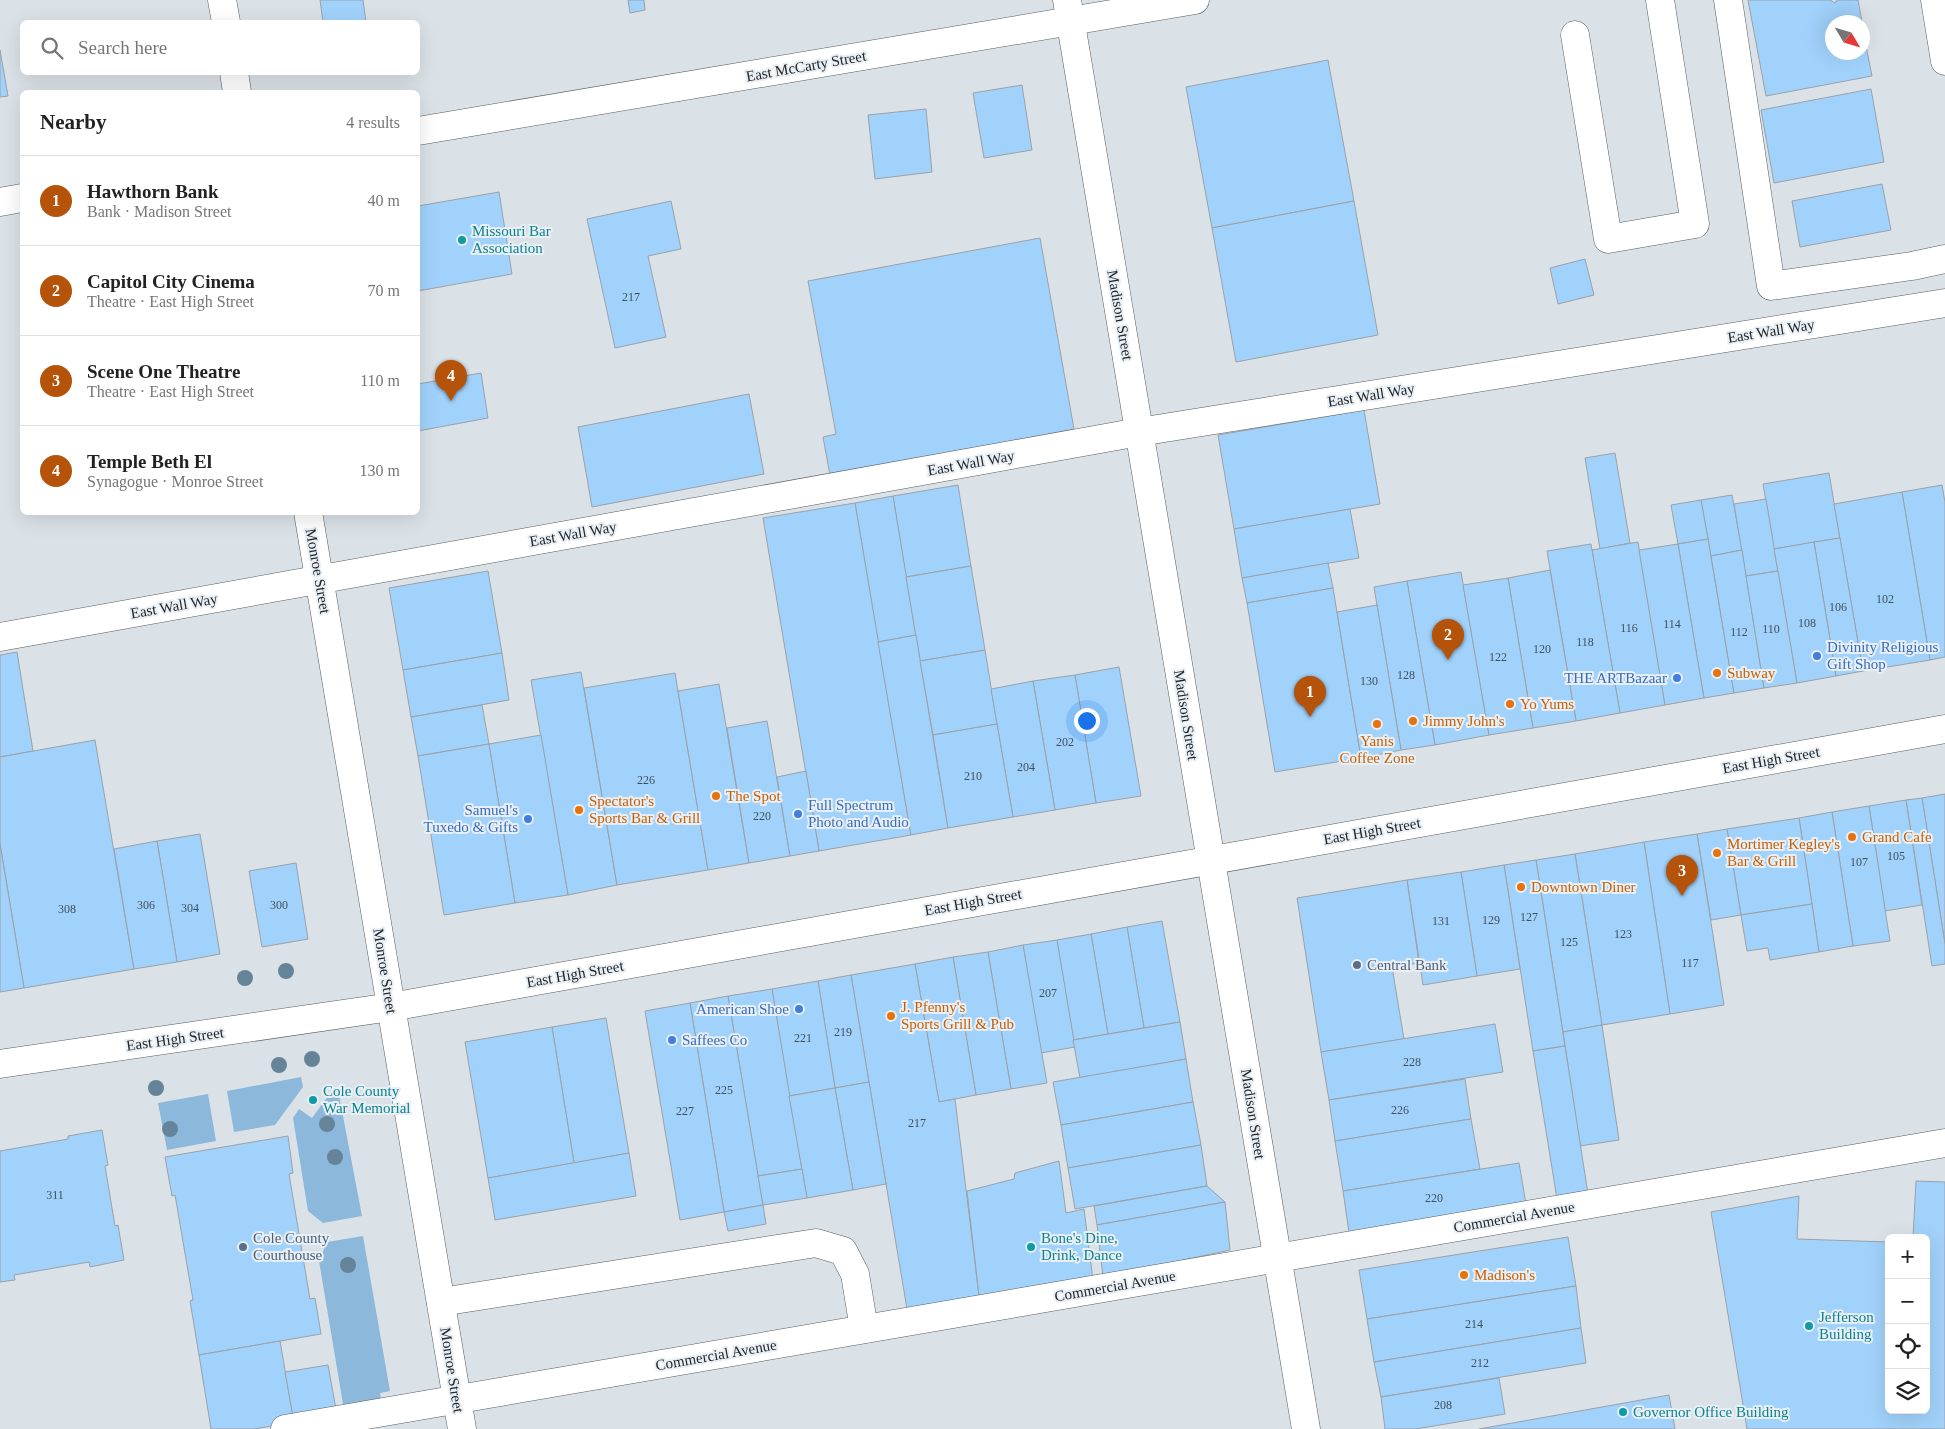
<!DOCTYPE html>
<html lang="en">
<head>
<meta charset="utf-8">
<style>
	body { margin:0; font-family:Georgia,serif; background:#f2f2f2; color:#222 }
	.controls { position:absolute; right:15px; bottom:15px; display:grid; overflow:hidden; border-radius:8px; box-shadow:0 5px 20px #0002 }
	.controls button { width:45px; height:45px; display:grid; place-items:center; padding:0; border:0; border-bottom:1px solid #e0e0e0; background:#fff; color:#222; font:25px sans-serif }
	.compass { position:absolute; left:1825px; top:15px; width:45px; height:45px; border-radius:50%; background:#fff; box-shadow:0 5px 20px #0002; rotate:128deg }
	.you { position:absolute; left:1086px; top:720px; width:18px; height:18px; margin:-12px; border:4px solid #fff; border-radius:50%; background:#1a73e8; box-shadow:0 0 0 8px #1a73e833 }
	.badge { display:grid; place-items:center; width:32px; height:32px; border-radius:50%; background:#b45309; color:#fff; font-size:16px; font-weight:700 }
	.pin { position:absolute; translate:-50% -41px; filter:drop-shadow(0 1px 2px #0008) }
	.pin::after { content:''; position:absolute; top:26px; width:18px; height:15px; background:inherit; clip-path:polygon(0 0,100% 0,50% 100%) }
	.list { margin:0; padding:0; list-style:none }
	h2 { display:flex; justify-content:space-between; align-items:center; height:65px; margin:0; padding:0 20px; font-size:21px }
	h2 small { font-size:16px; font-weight:400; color:#767676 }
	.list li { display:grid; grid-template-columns:32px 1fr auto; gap:15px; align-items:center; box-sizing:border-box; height:90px; padding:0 20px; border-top:1px solid #e0e0e0 }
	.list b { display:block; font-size:19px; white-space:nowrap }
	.list p { margin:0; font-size:16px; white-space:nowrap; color:#767676 }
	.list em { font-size:16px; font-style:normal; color:#767676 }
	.icon { flex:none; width:28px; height:28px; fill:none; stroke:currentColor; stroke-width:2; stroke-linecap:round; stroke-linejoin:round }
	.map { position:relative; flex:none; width:1945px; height:1429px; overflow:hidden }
	.search { position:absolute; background:#fff; box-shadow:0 5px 20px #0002; left:20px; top:20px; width:400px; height:55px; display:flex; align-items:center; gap:12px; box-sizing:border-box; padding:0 18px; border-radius:8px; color:#767676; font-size:19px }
	.panel { position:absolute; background:#fff; box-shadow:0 5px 20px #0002; left:20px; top:90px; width:400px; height:425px; border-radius:8px }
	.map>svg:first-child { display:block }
	.green { fill:#8cb8dc }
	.building { fill:#a1d2fb; stroke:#9ba1a7 }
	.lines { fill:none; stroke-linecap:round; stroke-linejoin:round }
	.minor-casing { stroke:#575d62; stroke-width:29 }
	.major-casing { stroke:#575d62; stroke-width:29 }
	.minor { stroke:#fff; stroke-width:28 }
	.major { stroke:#fff; stroke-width:28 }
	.tree { fill:#668499 }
	.culture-dot { fill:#0f9aa8; stroke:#e8eff5; stroke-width:2 }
	.shop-dot { fill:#3f7fe0; stroke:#e8eff5; stroke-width:2 }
	.food-dot { fill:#e8710a; stroke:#e8eff5; stroke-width:2 }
	.service-dot { fill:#5c6f8a; stroke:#e8eff5; stroke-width:2 }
	.labels { text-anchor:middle; stroke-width:4; stroke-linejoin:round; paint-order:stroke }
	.number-label { font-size:12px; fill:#42505d }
	.street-label { font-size:15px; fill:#232528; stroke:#e8eff5 }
	.culture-label { font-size:15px; fill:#0d838f; stroke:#e8eff5; text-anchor:start }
	.shop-label { font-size:15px; fill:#366cbe; stroke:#e8eff5; text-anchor:start }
	.food-label { font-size:15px; fill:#c56008; stroke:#e8eff5; text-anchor:start }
	.service-label { font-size:15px; fill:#4e5e75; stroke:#e8eff5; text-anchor:start }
</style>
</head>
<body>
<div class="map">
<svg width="1945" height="1429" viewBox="0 0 1945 1429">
	<rect width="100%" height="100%" fill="#dbe2e7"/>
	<g class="green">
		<path d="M301,1077L303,1087L275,1125L234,1132L227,1091Z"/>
		<path d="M338,1090L362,1216L323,1223L308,1211L293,1118L299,1109L312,1118L331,1092Z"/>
		<path d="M208,1094L216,1141L167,1150L158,1103Z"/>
		<path d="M363,1236L390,1391L380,1393L382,1404L344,1410L319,1261L327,1242Z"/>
	</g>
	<g class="building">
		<path d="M320,0H363L366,22H323Z"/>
		<path d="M628,0H644L645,10L630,13Z"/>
		<path d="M1748,0H1830L1835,3L1837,0H1858L1862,22H1832V52H1862V26L1872,76L1766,96Z"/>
		<path d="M0,50L8,96L0,97Z"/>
		<path d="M1328,60L1354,201L1212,228L1186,87Z"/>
		<path d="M1022,85L1032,150L984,158L973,93Z"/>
		<path d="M1871,89L1884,162L1774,183L1761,110Z"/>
		<path d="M926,109L932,172L875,179L868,115Z"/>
		<path d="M1882,184L1891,230L1800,247L1792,201Z"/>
		<path d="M499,192L512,274L418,291V206Z"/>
		<path d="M671,201L681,249L648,256L666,337L615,348L587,219Z"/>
		<path d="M1354,201L1378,335L1236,362L1212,228Z"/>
		<path d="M1040,238L1074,429L830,475L823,437L836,434L808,281Z"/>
		<path d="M1585,259L1594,295L1558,304L1550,268Z"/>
		<path d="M481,373L488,418L418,431V384Z"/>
		<path d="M749,394L764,474L592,507L578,427Z"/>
		<path d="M1364,410L1380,504L1234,529L1218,435Z"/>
		<path d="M1615,453L1630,543L1600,549L1585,458Z"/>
		<path d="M1829,473L1840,538L1774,549L1763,484Z"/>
		<path d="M958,485L971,566L906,577L893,496Z"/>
		<path d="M1942,485L1945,502V657L1930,660L1902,492Z"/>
		<path d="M1902,492L1930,660L1863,671L1834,504Z"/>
		<path d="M1732,495L1742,550L1711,556L1701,500Z"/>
		<path d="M893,496L916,635L878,642L855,503Z"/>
		<path d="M1766,499L1778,571L1746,576L1734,504Z"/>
		<path d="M1701,500L1708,539L1678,544L1671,505Z"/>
		<path d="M855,503L911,835L819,851L763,518Z"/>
		<path d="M1350,509L1359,558L1242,578L1234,529Z"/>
		<path d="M1840,538L1863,671L1836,676L1814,542Z"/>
		<path d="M1708,539L1734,693L1704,698L1678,544Z"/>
		<path d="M1638,542L1665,705L1620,713L1592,550Z"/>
		<path d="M1814,542L1836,676L1797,683L1774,549Z"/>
		<path d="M1591,544L1620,713L1576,721L1547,551Z"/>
		<path d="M1678,544L1704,698L1665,705L1639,550Z"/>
		<path d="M1742,550L1764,688L1734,693L1711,556Z"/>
		<path d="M1328,563L1333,588L1247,603L1242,578Z"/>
		<path d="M971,566L985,650L920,661L906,577Z"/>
		<path d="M1550,570L1576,721L1533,728L1508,578Z"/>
		<path d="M488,571L502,653L403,670L389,588Z"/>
		<path d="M1778,571L1797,683L1764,688L1746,576Z"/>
		<path d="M1461,572L1489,735L1435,745L1407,581Z"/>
		<path d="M1508,578L1533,728L1489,735L1463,585Z"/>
		<path d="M1407,581L1435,745L1401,750L1374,587Z"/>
		<path d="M1333,588L1361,758L1275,772L1247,603Z"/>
		<path d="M1377,605L1401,750L1361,758L1337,612Z"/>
		<path d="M916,635L948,828L911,835L878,642Z"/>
		<path d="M985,650L997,724L933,735L920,661Z"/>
		<path d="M17,652L33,751L0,757V655Z"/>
		<path d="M502,653L509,700L411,717L403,670Z"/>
		<path d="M1119,667L1141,796L1096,803L1075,675Z"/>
		<path d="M581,672L617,885L568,895L531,680Z"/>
		<path d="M675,673L708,870L617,885L584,688Z"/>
		<path d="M1075,675L1096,803L1055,810L1033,681Z"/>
		<path d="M1033,681L1055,810L1013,817L991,689Z"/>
		<path d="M719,684L749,863L708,870L678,691Z"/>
		<path d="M482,705L489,744L418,756L411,717Z"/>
		<path d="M767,721L790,856L749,863L727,728Z"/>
		<path d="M997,724L1013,817L948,828L933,735Z"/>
		<path d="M541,735L568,895L515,903L489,744Z"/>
		<path d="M95,740L134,969L24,988L0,844V757Z"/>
		<path d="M489,744L515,903L444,915L418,756Z"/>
		<path d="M806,771L819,851L790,856L777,777Z"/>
		<path d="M1945,794V944L1922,798Z"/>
		<path d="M1922,798L1945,944V964L1932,966L1906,800Z"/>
		<path d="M1906,800L1922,905L1885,911L1869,806Z"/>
		<path d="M1869,806L1890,941L1853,946L1832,812Z"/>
		<path d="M1832,812L1853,946L1819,952L1799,818Z"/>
		<path d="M1799,818L1812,904L1741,915L1727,829Z"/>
		<path d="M1727,829L1741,915L1711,920L1697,834Z"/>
		<path d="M200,834L220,954L177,962L157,841Z"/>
		<path d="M1697,834L1724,1005L1670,1014L1644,842Z"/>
		<path d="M157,841L177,962L134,969L114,849Z"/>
		<path d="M1644,842L1670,1014L1602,1025L1575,854Z"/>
		<path d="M0,844L24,988L0,992Z"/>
		<path d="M1575,854L1602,1025L1563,1032L1536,860Z"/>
		<path d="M1536,860L1565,1046L1533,1051L1504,865Z"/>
		<path d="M296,863L308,939L262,947L249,871Z"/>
		<path d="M1504,865L1520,969L1477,976L1461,872Z"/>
		<path d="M1461,872L1477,976L1423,985L1407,880Z"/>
		<path d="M1407,880L1419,963L1392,967L1404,1039L1321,1052L1297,898Z"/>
		<path d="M1812,904L1819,952L1770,960L1768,948L1747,951L1741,915Z"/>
		<path d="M1162,921L1180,1022L1144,1028L1127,927Z"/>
		<path d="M1127,927L1144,1028L1108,1034L1091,934Z"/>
		<path d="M1091,934L1108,1034L1073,1040L1057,940Z"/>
		<path d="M1057,940L1075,1047L1041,1053L1023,945Z"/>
		<path d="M1023,945L1047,1083L1011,1089L988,952Z"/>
		<path d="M988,952L1011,1089L976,1095L953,957Z"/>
		<path d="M953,957L976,1095L939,1102L915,964Z"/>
		<path d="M915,964L939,1102L955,1099L980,1304L908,1315L851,975Z"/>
		<path d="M851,975L869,1082L835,1088L818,981Z"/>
		<path d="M818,981L835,1088L789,1096L772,989Z"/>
		<path d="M772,989L802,1169L758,1176L728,996Z"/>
		<path d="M728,996L763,1205L724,1212L690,1003Z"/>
		<path d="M690,1003L724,1212L680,1220L645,1011Z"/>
		<path d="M606,1018L629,1153L574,1163L552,1027Z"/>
		<path d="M1180,1022L1186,1059L1080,1078L1073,1040Z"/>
		<path d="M1495,1024L1503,1072L1329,1100L1321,1052Z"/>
		<path d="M1602,1025L1619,1140L1580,1146L1563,1032Z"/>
		<path d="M552,1027L574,1163L488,1178L465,1042Z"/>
		<path d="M1565,1046L1588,1194L1557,1199L1533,1051Z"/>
		<path d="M1186,1059L1193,1102L1061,1125L1053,1082Z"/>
		<path d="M1465,1079L1471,1119L1335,1141L1329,1100Z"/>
		<path d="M869,1082L886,1184L853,1190L835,1088Z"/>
		<path d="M835,1088L853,1190L807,1198L789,1096Z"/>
		<path d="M1193,1102L1201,1145L1068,1168L1061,1125Z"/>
		<path d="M1471,1119L1480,1169L1343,1191L1335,1141Z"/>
		<path d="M102,1130L108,1165L105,1166L115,1226L118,1225L124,1260L90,1267L89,1262L14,1275L15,1280L0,1282V1151L68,1139V1136Z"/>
		<path d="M288,1136L293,1173L289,1174L310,1299L315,1298L321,1334L199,1355L190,1301L193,1300L175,1195L172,1196L165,1157Z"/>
		<path d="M1201,1145L1207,1186L1075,1209L1068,1168Z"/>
		<path d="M629,1153L636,1196L495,1220L488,1178Z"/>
		<path d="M1059,1161L1066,1213L1084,1209L1093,1280L980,1304L967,1191L1014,1179L1015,1173Z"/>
		<path d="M1519,1163L1526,1204L1349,1232L1343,1191Z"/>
		<path d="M802,1169L807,1198L763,1205L758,1176Z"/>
		<path d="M1916,1181L1945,1182V1429H1747L1711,1212L1799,1196L1797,1239L1889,1242V1410H1926V1238H1913Z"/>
		<path d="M1207,1186L1225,1202L1097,1225L1094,1206Z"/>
		<path d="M1225,1202L1230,1250L1103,1277L1097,1225Z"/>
		<path d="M763,1205L766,1224L728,1231L724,1212Z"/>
		<path d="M1568,1237L1576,1286L1367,1319L1359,1270Z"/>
		<path d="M1576,1286L1581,1328L1374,1362L1367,1319Z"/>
		<path d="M1581,1328L1586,1363L1381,1397L1374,1362Z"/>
		<path d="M280,1341L294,1422L255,1429H211L199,1355Z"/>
		<path d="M328,1365L337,1415L294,1422L285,1372Z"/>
		<path d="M1499,1378L1505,1414L1416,1429H1385L1381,1397Z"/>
		<path d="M1669,1395L1675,1429H1479Z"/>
	</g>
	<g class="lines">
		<defs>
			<g id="minor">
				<path d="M222,0L226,22"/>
				<path d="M1728,0L1771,286L1912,266L1945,259"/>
				<path d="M1935,0L1945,61"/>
				<path d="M1575,35L1608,239L1695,224L1660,0"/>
				<path d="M234,72L237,92"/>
				<path d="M308,512L462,1429"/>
				<path d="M0,637L1139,432L1945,303"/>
				<path d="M441,1302L816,1243L843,1251L855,1274L864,1329"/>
				<path d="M285,1429L1945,1143"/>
			</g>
			<g id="major">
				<path d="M1067,0L1306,1429"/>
				<path d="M418,131L1195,0"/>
				<path d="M0,202L22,198"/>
				<path d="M0,1064L391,1007L1945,729"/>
			</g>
		</defs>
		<use href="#minor" class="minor-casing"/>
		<use href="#major" class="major-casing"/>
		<use href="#minor" class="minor"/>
		<use href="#major" class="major"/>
	</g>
	<g class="tree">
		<circle cx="286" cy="971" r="8"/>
		<circle cx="245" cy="978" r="8"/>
		<circle cx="312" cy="1059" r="8"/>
		<circle cx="279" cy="1065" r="8"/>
		<circle cx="156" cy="1088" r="8"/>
		<circle cx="327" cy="1124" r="8"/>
		<circle cx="170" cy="1129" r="8"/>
		<circle cx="335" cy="1157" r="8"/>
		<circle cx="348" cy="1265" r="8"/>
	</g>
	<g class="culture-dot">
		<circle cx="462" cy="240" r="5"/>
		<circle cx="313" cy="1100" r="5"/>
		<circle cx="1031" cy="1247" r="5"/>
		<circle cx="1809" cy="1326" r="5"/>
		<circle cx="1623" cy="1412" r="5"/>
	</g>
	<g class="shop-dot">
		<circle cx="1817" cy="656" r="5"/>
		<circle cx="1677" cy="678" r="5"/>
		<circle cx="798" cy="814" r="5"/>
		<circle cx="528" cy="819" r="5"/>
		<circle cx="799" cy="1009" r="5"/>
		<circle cx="672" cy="1040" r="5"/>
	</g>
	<g class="food-dot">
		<circle cx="1717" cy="673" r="5"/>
		<circle cx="1510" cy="704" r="5"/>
		<circle cx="1413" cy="721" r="5"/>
		<circle cx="1377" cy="724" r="5"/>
		<circle cx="716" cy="796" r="5"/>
		<circle cx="579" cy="810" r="5"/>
		<circle cx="1852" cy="837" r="5"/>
		<circle cx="1717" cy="853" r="5"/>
		<circle cx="1521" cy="887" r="5"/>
		<circle cx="891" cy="1016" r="5"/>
		<circle cx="1464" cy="1275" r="5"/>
	</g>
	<g class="service-dot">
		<circle cx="1357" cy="965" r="5"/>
		<circle cx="243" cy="1247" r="5"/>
	</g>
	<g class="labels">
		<g class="number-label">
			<text x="631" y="301">217</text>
			<text x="1885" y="603">102</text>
			<text x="1838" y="611">106</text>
			<text x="1807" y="627">108</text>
			<text x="1672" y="628">114</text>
			<text x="1629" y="632">116</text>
			<text x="1771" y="633">110</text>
			<text x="1739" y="636">112</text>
			<text x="1585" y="646">118</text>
			<text x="1542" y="653">120</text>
			<text x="1498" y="661">122</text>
			<text x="1406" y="679">128</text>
			<text x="1369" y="685">130</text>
			<text x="1065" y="746">202</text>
			<text x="1026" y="771">204</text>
			<text x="973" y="780">210</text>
			<text x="646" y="784">226</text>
			<text x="762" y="820">220</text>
			<text x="1896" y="860">105</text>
			<text x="1859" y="866">107</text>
			<text x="146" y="909">306</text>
			<text x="279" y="909">300</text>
			<text x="190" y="912">304</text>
			<text x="67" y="913">308</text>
			<text x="1529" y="921">127</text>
			<text x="1491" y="924">129</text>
			<text x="1441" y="925">131</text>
			<text x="1623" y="938">123</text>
			<text x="1569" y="946">125</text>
			<text x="1690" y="967">117</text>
			<text x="1048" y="997">207</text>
			<text x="843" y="1036">219</text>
			<text x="803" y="1042">221</text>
			<text x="1412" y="1066">228</text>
			<text x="724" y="1094">225</text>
			<text x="1400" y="1114">226</text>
			<text x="685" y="1115">227</text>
			<text x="917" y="1127">217</text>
			<text x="55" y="1199">311</text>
			<text x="1434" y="1202">220</text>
			<text x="1474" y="1328">214</text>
			<text x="1480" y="1367">212</text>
			<text x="1443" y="1409">208</text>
		</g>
		<g class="street-label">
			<text transform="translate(806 66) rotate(-10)" y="5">East McCarty Street</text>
			<text transform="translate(1120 315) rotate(80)" y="5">Madison Street</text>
			<text transform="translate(1771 331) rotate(-9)" y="5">East Wall Way</text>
			<text transform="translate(1371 395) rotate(-9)" y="5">East Wall Way</text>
			<text transform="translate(971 463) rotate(-10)" y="5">East Wall Way</text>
			<text transform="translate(573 534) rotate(-10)" y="5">East Wall Way</text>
			<text transform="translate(318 571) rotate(80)" y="5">Monroe Street</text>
			<text transform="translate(174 606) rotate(-10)" y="5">East Wall Way</text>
			<text transform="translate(1186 715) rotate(81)" y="5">Madison Street</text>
			<text transform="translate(1771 760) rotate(-10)" y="5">East High Street</text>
			<text transform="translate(1372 831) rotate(-10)" y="5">East High Street</text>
			<text transform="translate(973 902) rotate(-10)" y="5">East High Street</text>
			<text transform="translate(385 971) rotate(81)" y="5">Monroe Street</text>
			<text transform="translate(575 974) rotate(-10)" y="5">East High Street</text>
			<text transform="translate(175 1039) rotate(-8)" y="5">East High Street</text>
			<text transform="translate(1253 1114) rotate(81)" y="5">Madison Street</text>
			<text transform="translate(1514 1217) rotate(-10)" y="5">Commercial Avenue</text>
			<text transform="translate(1115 1286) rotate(-10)" y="5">Commercial Avenue</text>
			<text transform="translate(716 1355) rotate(-10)" y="5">Commercial Avenue</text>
			<text transform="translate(452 1370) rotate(81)" y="5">Monroe Street</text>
		</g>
		<g class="culture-label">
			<text x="472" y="236">Missouri Bar<tspan x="472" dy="17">Association</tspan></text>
			<text x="323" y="1096">Cole County<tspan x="323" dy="17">War Memorial</tspan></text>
			<text x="1041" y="1243">Bone's Dine,<tspan x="1041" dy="17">Drink, Dance</tspan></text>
			<text x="1819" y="1322">Jefferson<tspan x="1819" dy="17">Building</tspan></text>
			<text x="1633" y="1417">Governor Office Building</text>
		</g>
		<g class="shop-label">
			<text x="1827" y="652">Divinity Religious<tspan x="1827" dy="17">Gift Shop</tspan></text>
			<text x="1667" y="683" text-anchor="end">THE ARTBazaar</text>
			<text x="808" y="810">Full Spectrum<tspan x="808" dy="17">Photo and Audio</tspan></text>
			<text x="518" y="815" text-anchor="end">Samuel's<tspan x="518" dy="17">Tuxedo &amp; Gifts</tspan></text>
			<text x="789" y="1014" text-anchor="end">American Shoe</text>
			<text x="682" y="1045">Saffees Co</text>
		</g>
		<g class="food-label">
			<text x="1727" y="678">Subway</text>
			<text x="1520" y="709">Yo Yums</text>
			<text x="1423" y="726">Jimmy John's</text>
			<text x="1377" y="746" text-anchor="middle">Yanis<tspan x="1377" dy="17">Coffee Zone</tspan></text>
			<text x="726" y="801">The Spot</text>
			<text x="589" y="806">Spectator's<tspan x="589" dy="17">Sports Bar &amp; Grill</tspan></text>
			<text x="1862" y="842">Grand Cafe</text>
			<text x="1727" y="849">Mortimer Kegley's<tspan x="1727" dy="17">Bar &amp; Grill</tspan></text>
			<text x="1531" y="892">Downtown Diner</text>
			<text x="901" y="1012">J. Pfenny's<tspan x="901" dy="17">Sports Grill &amp; Pub</tspan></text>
			<text x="1474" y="1280">Madison's</text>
		</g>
		<g class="service-label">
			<text x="1367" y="970">Central Bank</text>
			<text x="253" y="1243">Cole County<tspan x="253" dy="17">Courthouse</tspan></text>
		</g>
	</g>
</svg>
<div class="controls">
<button>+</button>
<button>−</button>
<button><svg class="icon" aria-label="locate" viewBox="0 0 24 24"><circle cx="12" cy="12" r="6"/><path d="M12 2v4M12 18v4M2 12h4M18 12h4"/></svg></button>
<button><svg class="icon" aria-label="layers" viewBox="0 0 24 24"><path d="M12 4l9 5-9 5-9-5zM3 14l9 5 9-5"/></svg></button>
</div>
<svg class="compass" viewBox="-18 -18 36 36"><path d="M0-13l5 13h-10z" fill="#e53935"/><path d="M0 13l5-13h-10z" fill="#767676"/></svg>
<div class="you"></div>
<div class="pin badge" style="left:1310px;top:717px">1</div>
<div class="pin badge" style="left:1448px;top:660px">2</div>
<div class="pin badge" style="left:1682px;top:896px">3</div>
<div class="pin badge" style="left:451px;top:401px">4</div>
<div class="search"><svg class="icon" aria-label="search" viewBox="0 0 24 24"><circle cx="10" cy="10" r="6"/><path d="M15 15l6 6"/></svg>Search here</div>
<section class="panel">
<h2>Nearby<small>4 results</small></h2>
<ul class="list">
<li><span class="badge">1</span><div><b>Hawthorn Bank</b><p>Bank · Madison Street</p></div><em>40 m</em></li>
<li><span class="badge">2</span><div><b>Capitol City Cinema</b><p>Theatre · East High Street</p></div><em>70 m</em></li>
<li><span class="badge">3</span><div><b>Scene One Theatre</b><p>Theatre · East High Street</p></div><em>110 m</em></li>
<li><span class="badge">4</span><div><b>Temple Beth El</b><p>Synagogue · Monroe Street</p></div><em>130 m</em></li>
</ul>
</section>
</div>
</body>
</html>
